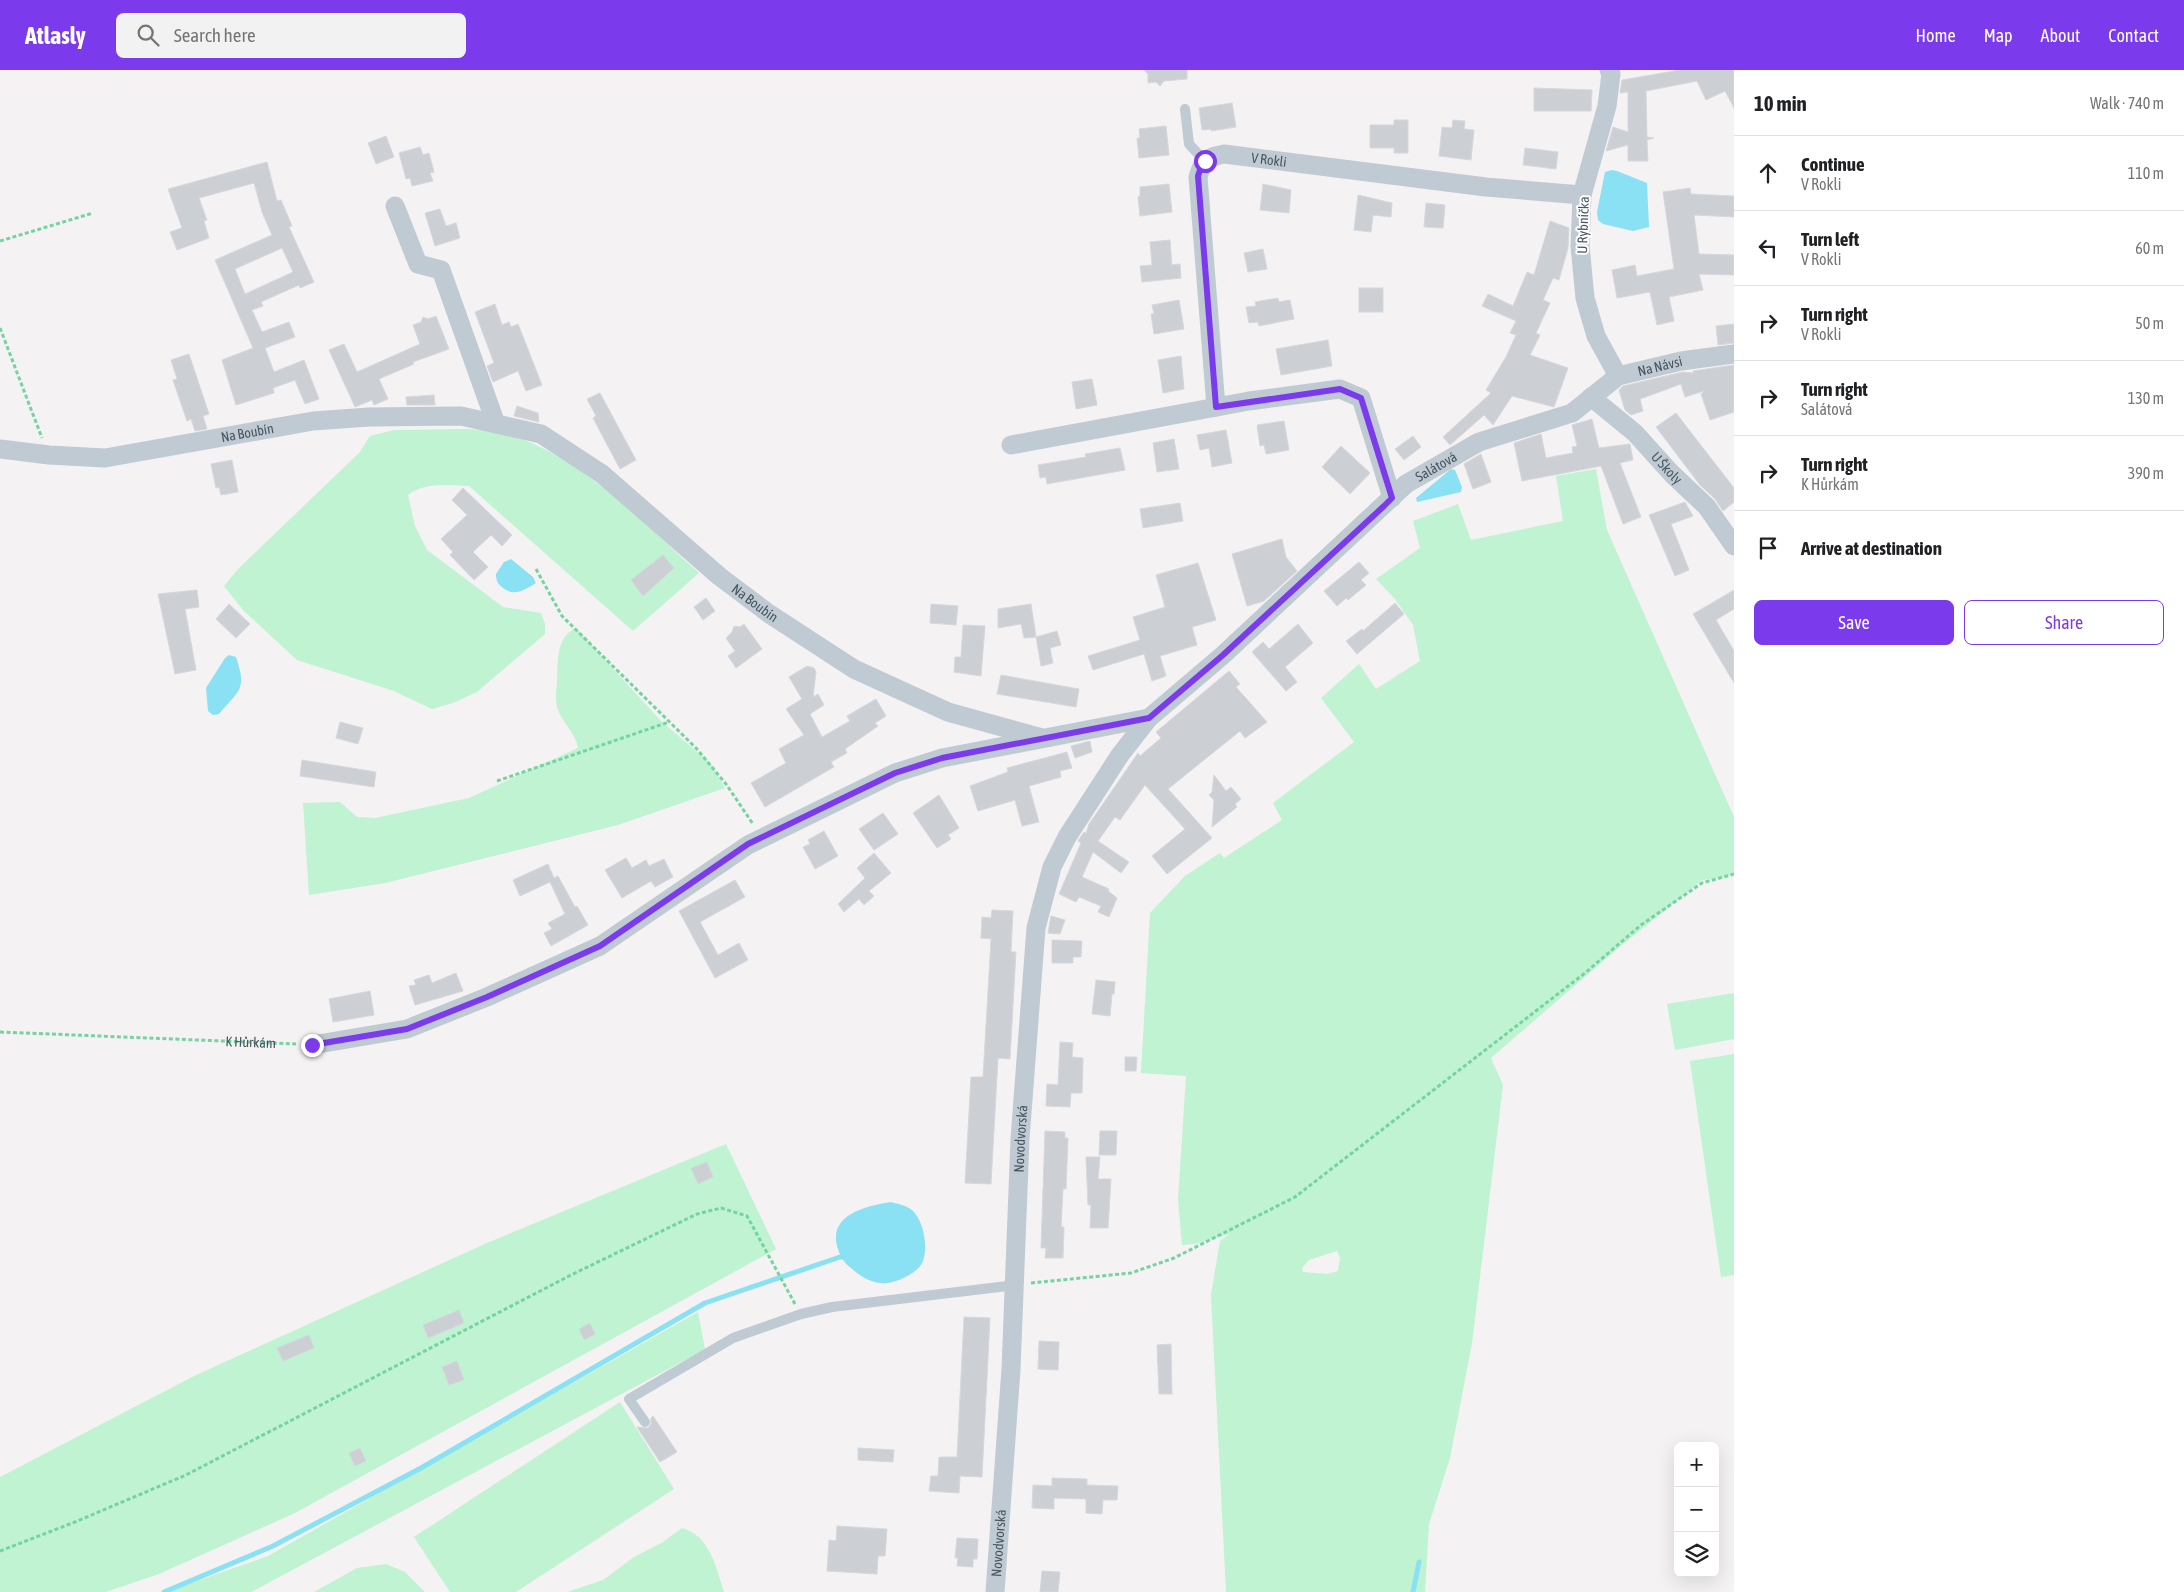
<!DOCTYPE html>
<html lang="en">
<head>
<meta charset="utf-8">
<style>
	body { margin:0; font-family:"Asap Condensed",sans-serif; background:#f2f2f2; color:#202124 }
	.controls { position:absolute; right:15px; bottom:15px; display:grid; overflow:hidden; border-radius:8px; box-shadow:0 5px 20px #0002 }
	.controls button { width:45px; height:45px; display:grid; place-items:center; padding:0; border:0; border-bottom:1px solid #e0e0e0; background:#fff; color:#202124; font:25px sans-serif }
	.stop { position:absolute; width:15px; height:15px; margin:-11px; border:4px solid #7c3aed; border-radius:50%; background:#fff }
	.stop.end { background:#7c3aed; border-color:#fff; box-shadow:0 1px 5px #0008 }
	.list { margin:0; padding:0; list-style:none }
	h2 { display:flex; justify-content:space-between; align-items:center; height:65px; margin:0; padding:0 20px; font-size:21px }
	h2 small { font-size:16px; font-weight:400; color:#757577 }
	.list li { display:grid; grid-template-columns:32px 1fr auto; gap:15px; align-items:center; box-sizing:border-box; height:75px; padding:0 20px; border-top:1px solid #e0e0e0 }
	.list b { display:block; font-size:19px; white-space:nowrap }
	.list p { margin:0; font-size:16px; white-space:nowrap; color:#757577 }
	.list em { font-size:16px; font-style:normal; color:#757577 }
	.actions { display:flex; gap:10px; padding:15px 20px }
	.actions a { flex:1; padding:11px 0; border:1px solid #7c3aed; border-radius:8px; text-align:center; font-size:18px; color:#7c3aed }
	.actions .main { background:#7c3aed; color:#fff }
	.icon { flex:none; width:28px; height:28px; fill:none; stroke:currentColor; stroke-width:2; stroke-linecap:round; stroke-linejoin:round }
	.map { position:relative; flex:none; width:1734px; height:1522px; overflow:hidden }
	header { display:flex; align-items:center; gap:30px; box-sizing:border-box; height:70px; padding:0 25px; background:#7c3aed; color:#fff }
	header strong { font-size:24px }
	nav { display:flex; gap:28px; margin-inline-start:auto; font-size:18px }
	.search { width:350px; height:45px; background:#f2f2f2; display:flex; align-items:center; gap:12px; box-sizing:border-box; padding:0 18px; border-radius:8px; color:#757577; font-size:19px }
	main { display:flex }
	aside { flex:1; background:#fff }
	.map>svg:first-child { display:block }
	.green { fill:#bff3d1; fill-rule:evenodd }
	.water { fill:#8ae1f3 }
	.lines { fill:none; stroke-linecap:round; stroke-linejoin:round }
	.stream { stroke:#8ae1f3; stroke-width:5 }
	.building { fill:#cccfd4; stroke:#d6d8de; fill-rule:evenodd }
	.path { stroke:#74d4a1; stroke-width:3; stroke-dasharray:4 2.5; stroke-linecap:butt }
	.service { stroke:#bfcad2; stroke-width:10 }
	.minor { stroke:#bfcad2; stroke-width:19 }
	.route { stroke:#7c3aed; stroke-width:6 }
	.labels { text-anchor:middle; stroke-width:4; stroke-linejoin:round; paint-order:stroke }
	.street-label { font-size:14px; fill:#485661; stroke:#fff }
</style>
</head>
<body>
<header>
<strong>Atlasly</strong>
<div class="search"><svg class="icon" aria-label="search" viewBox="0 0 24 24"><circle cx="10" cy="10" r="6"/><path d="M15 15l6 6"/></svg>Search here</div>
<nav><a>Home</a><a>Map</a><a>About</a><a>Contact</a></nav>
</header>
<main>
<div class="map">
<svg width="1734" height="1522" viewBox="0 0 1734 1522">
	<rect width="100%" height="100%" fill="#f4f2f2"/>
	<g class="green">
		<path d="M469,359C481,360 495,360 507,364C583,387 641,452 699,503L633,561L469,416C449,415 424,412 408,425L415,456L427,480L503,537L541,543L545,554V564L477,622L453,633L432,639L394,621L297,590L243,540L224,516L238,499L360,382L370,366L394,360Z"/>
		<path d="M1596,399L1607,460L1734,747V804L1725,807L1702,810L1616,880L1491,988L1503,1015L1472,1273L1450,1388L1429,1454L1425,1522H1226L1211,1225L1220,1171L1230,1164L1195,1174L1182,1175L1178,1130L1186,1006L1141,1003L1150,843L1185,806L1220,783L1224,788L1282,750L1273,733L1354,672L1321,628L1359,594L1376,619L1420,591L1413,555L1395,529L1376,509L1420,478L1413,451L1458,434L1471,470L1563,451L1556,406ZM1337,1181L1340,1188L1338,1201L1327,1204L1303,1202L1302,1198L1309,1190Z"/>
		<path d="M576,558L660,650L711,694L725,718L618,755L385,813L309,825L303,733L340,732L357,747L375,748L469,728L578,678C576,664 563,653 558,640C555,632 556,622 557,613C558,594 555,567 576,558Z"/>
		<path d="M1734,923V969L1675,980L1667,934Z"/>
		<path d="M1734,984V1205L1721,1207L1690,991Z"/>
		<path d="M726,1074L776,1179L293,1444L159,1504L106,1522H0V1407L194,1306L487,1173Z"/>
		<path d="M698,1242L705,1279L702,1281L251,1522H165L268,1486Z"/>
		<path d="M620,1332L674,1419L516,1522H450L414,1467Z"/>
		<path d="M682,1458C710,1466 716,1497 724,1522H567L603,1510L634,1487L663,1472Z"/>
		<path d="M386,1494L405,1502L425,1522H314L357,1498Z"/>
	</g>
	<g class="water">
		<path d="M1612,100L1617,101L1647,113L1649,157L1633,161L1603,154L1598,150L1597,142L1605,102Z"/>
		<path d="M1451,399L1455,400L1462,417L1461,422L1417,432L1416,428Z"/>
		<path d="M511,489L533,507L536,513C524,520 515,527 503,518C498,514 496,511 496,504L504,492Z"/>
		<path d="M229,585L236,587C247,620 240,619 219,644L213,645L208,641L206,618L225,588Z"/>
		<path d="M891,1132C898,1134 905,1135 912,1140C924,1151 928,1176 923,1191C919,1203 893,1215 881,1213C869,1212 860,1206 851,1198C843,1192 840,1186 837,1176C829,1144 867,1136 891,1132Z"/>
	</g>
	<g class="lines">
		<g class="stream">
			<path d="M164,1522L273,1476L421,1398L705,1233L840,1187H846"/>
			<path d="M1413,1522L1419,1492"/>
		</g>
	</g>
	<g class="building">
		<path d="M1144,0H1187V9L1164,11L1160,16L1156,12L1148,13V4Z"/>
		<path d="M1680,0H1734V38L1725,21L1706,30L1697,11L1646,21L1647,67L1654,68L1647,70L1648,91H1628V75L1606,81L1613,57L1628,62V22L1620,23L1622,10Z"/>
		<path d="M1534,18L1592,20L1591,41H1534Z"/>
		<path d="M1232,33L1236,57L1211,61V59L1202,60L1199,38Z"/>
		<path d="M1394,50H1408V83H1394V78H1370V55H1394Z"/>
		<path d="M1453,50L1465,51L1464,59L1474,60L1471,90L1439,86L1442,57L1452,58Z"/>
		<path d="M1166,56L1169,85L1139,88L1137,68H1140L1139,59Z"/>
		<path d="M386,66L394,87L376,94L368,73Z"/>
		<path d="M420,77L423,85L429,83L434,102L430,103L433,111L412,116L410,108L406,109L399,83Z"/>
		<path d="M1525,78L1558,82L1556,99L1523,95Z"/>
		<path d="M267,92L277,131L281,130L292,156L289,157L314,212L300,218L299,215L261,232L263,236L252,240L262,262L289,252L295,267L265,278L274,302L304,290L319,329L305,334L295,310L273,318L274,323L236,335L222,290L253,278L215,190L272,165L262,142L254,113L199,128L207,150L204,151L209,168L177,180L170,162L182,158L168,119ZM282,178L293,202L245,224L235,199Z"/>
		<path d="M1169,114L1172,142L1140,146L1138,127L1140,126V117Z"/>
		<path d="M1263,114L1291,120L1289,143L1260,140Z"/>
		<path d="M1690,118L1691,124L1734,126V147L1694,145L1699,184L1734,185V205L1699,204L1703,220L1669,227L1674,251L1657,255L1650,222L1617,228L1612,200L1635,195L1637,206L1674,199L1663,122Z"/>
		<path d="M1358,125L1392,133L1391,147L1373,145L1371,162L1354,160Z"/>
		<path d="M1426,133L1445,135L1443,158L1424,157Z"/>
		<path d="M440,139L446,156L456,153L460,168L435,176L425,143Z"/>
		<path d="M1550,151L1569,158L1568,178L1559,210L1553,208L1543,230L1550,233L1536,263L1540,265L1530,285L1568,298L1554,337L1512,326L1493,355L1484,345L1450,375L1443,367L1491,323L1486,320L1506,287L1516,265L1510,263L1516,251L1482,236L1488,224L1513,236L1527,202L1534,205Z"/>
		<path d="M1170,170L1172,195L1180,194L1181,208L1142,212L1140,196L1152,195L1150,172Z"/>
		<path d="M1263,179L1267,199L1248,202L1244,183Z"/>
		<rect x="1359" y="218" width="24" height="24"/>
		<path d="M1278,228L1279,232L1290,230L1294,249L1259,256L1258,252L1249,253L1246,237L1256,236L1255,232Z"/>
		<path d="M1179,230L1184,259L1154,264L1151,244H1154L1152,235Z"/>
		<path d="M495,234L502,255L509,252L511,257L518,254L542,315L526,321L518,301L493,312L487,296L494,293L475,242Z"/>
		<path d="M436,246L449,279L413,292L414,294L379,309L388,329L374,335L372,330L355,337L329,280L344,274L357,302L420,274L413,255L421,252L423,247L428,249Z"/>
		<path d="M1734,254V273L1718,275L1716,256Z"/>
		<path d="M1328,270L1332,296L1281,305L1276,279Z"/>
		<path d="M189,284L209,344L203,346L207,359L195,361L191,349L187,351L173,310L177,309L171,290Z"/>
		<path d="M1181,286L1184,319L1163,323L1158,290Z"/>
		<path d="M1734,295V342L1710,350L1701,324L1704,321L1685,327L1681,314L1640,329L1643,341L1631,345L1625,340L1619,320L1623,316L1683,302L1693,303V301Z"/>
		<path d="M1092,309L1097,335L1076,339L1072,312Z"/>
		<path d="M600,323L636,390L620,399L593,348L596,346L587,329Z"/>
		<path d="M434,325L435,335H407L406,327Z"/>
		<path d="M517,336L538,343L539,352L514,346Z"/>
		<path d="M1676,343L1734,418V432L1723,441L1715,429L1700,415L1656,357Z"/>
		<path d="M1592,349L1599,378L1630,374L1633,390L1620,393L1641,447L1623,454L1601,396L1522,411L1514,373L1541,364L1546,388L1573,383L1572,377L1577,376L1572,355Z"/>
		<path d="M1284,351L1289,380L1266,384L1264,375L1260,376L1257,355Z"/>
		<path d="M1226,360L1232,393L1212,397L1209,378L1200,380L1197,365Z"/>
		<path d="M1413,366L1421,377L1404,390L1395,379Z"/>
		<path d="M1174,369L1179,399L1157,402L1153,373Z"/>
		<path d="M1341,376L1370,403L1350,424L1322,397Z"/>
		<path d="M1120,378L1125,400L1047,414L1046,407L1040,408L1038,395L1086,387L1085,384Z"/>
		<path d="M1481,384L1491,412L1473,419L1464,394Z"/>
		<path d="M232,390L238,422L221,425L219,417L216,418L211,394Z"/>
		<path d="M463,418L512,465L502,476L491,465L473,482L488,497L474,510L450,485L453,482L441,469L467,445L452,430Z"/>
		<path d="M1685,432L1693,446L1671,454L1689,500L1675,506L1649,445Z"/>
		<path d="M1180,433L1183,451L1143,458L1140,439Z"/>
		<path d="M1282,469L1286,487L1297,501L1264,531L1247,536L1232,484Z"/>
		<path d="M663,485L674,498L643,526L631,510Z"/>
		<path d="M1359,492L1369,503L1361,510L1366,515L1348,530L1346,528L1337,536L1324,521Z"/>
		<path d="M1198,493L1216,550L1192,557L1197,575L1160,586L1166,606L1152,611L1144,584L1093,600L1088,586L1140,570L1133,547L1165,537L1156,505Z"/>
		<path d="M197,520L199,537L185,539L196,600L175,604L158,524Z"/>
		<path d="M1734,520V539L1716,550L1734,581V613L1693,544Z"/>
		<path d="M706,528L715,541L703,550L694,537Z"/>
		<path d="M1395,533L1404,544L1357,584L1346,571L1362,559L1363,561Z"/>
		<path d="M229,534L250,554L236,568L216,549Z"/>
		<path d="M931,534L958,536L956,555L930,553Z"/>
		<path d="M1031,534L1036,567L1024,568L1021,554L998,558V539Z"/>
		<path d="M744,554L762,579L736,598L728,586L735,581L726,568L732,562L734,556L740,557Z"/>
		<path d="M1298,554L1313,573L1285,597L1297,612L1286,621L1252,582L1263,572L1269,579Z"/>
		<path d="M963,555L985,556L981,606L954,602L955,587H961Z"/>
		<path d="M1057,561L1061,575L1050,578L1053,593L1041,596L1036,567Z"/>
		<path d="M807,596L814,598L816,602L813,627L818,624L824,635L810,644L822,667L850,651L847,646L876,629L886,646L875,653L878,656L845,679L847,683L831,692L834,697L765,737L751,713L786,693L779,679L804,665L786,639L802,629L789,607Z"/>
		<path d="M1229,601L1240,614L1236,617L1267,652L1245,668L1240,661L1168,719L1212,768L1167,804L1152,786L1185,759L1145,715L1120,750L1115,747L1098,771L1129,792L1121,803L1093,782L1082,807L1109,819L1108,821L1117,828L1109,847L1098,842L1101,836L1079,827L1076,832L1059,824L1081,773L1078,771L1084,762L1086,763L1089,754L1138,683L1140,686L1161,668L1156,662Z"/>
		<path d="M1001,605L1079,619L1076,637L997,624Z"/>
		<path d="M340,652L363,658L358,674L336,668Z"/>
		<path d="M1090,671L1092,682L1075,688L1071,676Z"/>
		<path d="M1067,682L1072,698L1060,701L1061,707L1029,716L1039,752L1022,756L1015,730L978,741L970,716L1008,702L1007,698Z"/>
		<path d="M302,690L376,702L374,717L300,706Z"/>
		<path d="M1214,705L1226,721L1231,717L1241,729L1235,734L1237,737L1212,757L1214,730L1209,725L1212,722Z"/>
		<path d="M939,725L959,758L948,765L951,769L937,778L913,743Z"/>
		<path d="M883,743L898,764L874,780L859,759Z"/>
		<path d="M824,761L838,786L815,799L803,777L810,774L808,770Z"/>
		<path d="M874,783L891,803L869,821L874,826L864,835L859,829L844,842L838,834L865,808L857,798Z"/>
		<path d="M626,788L632,798L646,790L649,796L664,789L673,807L655,817L651,811L622,828L605,800Z"/>
		<path d="M548,794L554,808L558,806L575,837L577,836L588,855L551,876L544,863L552,859L548,853L565,844L550,812L520,826L513,810Z"/>
		<path d="M735,810L745,827L700,852L718,885L739,873L748,890L715,908L679,841Z"/>
		<path d="M992,840L1013,841L1011,882H1016L1010,989L998,988L991,1114L965,1113L971,1007H983L991,869L981,868L982,847L991,848Z"/>
		<path d="M1051,846L1065,850L1060,864L1048,863Z"/>
		<path d="M1052,870L1082,871L1081,887H1073V893H1052Z"/>
		<path d="M456,903L463,921L415,935L409,916L416,915L414,910L429,905L432,913Z"/>
		<path d="M1096,910L1115,912L1114,924H1112L1110,946L1092,944Z"/>
		<path d="M370,921L374,945L333,952L329,929Z"/>
		<path d="M1060,972L1073,973L1072,987L1083,988L1082,1023H1071L1070,1037L1046,1036L1047,1014L1058,1015Z"/>
		<path d="M1125,987H1137L1136,1001H1125Z"/>
		<path d="M1045,1061L1065,1062V1068H1068L1066,1119H1063L1061,1157H1064L1063,1188H1045L1046,1178H1041Z"/>
		<path d="M1100,1061H1117L1116,1085H1099Z"/>
		<path d="M1086,1087H1100L1098,1109H1111L1108,1158H1090L1091,1135H1088Z"/>
		<path d="M707,1092L713,1107L698,1114L691,1098Z"/>
		<path d="M459,1240L464,1253L428,1268L423,1255Z"/>
		<path d="M964,1247L990,1248L982,1407L960,1406L959,1423L929,1421L931,1406H938L939,1387H957Z"/>
		<path d="M590,1253L595,1264L584,1270L579,1259Z"/>
		<path d="M309,1265L314,1278L283,1291L277,1278Z"/>
		<path d="M1039,1271L1059,1272L1058,1300L1038,1299Z"/>
		<path d="M1171,1274L1172,1324H1159L1157,1275Z"/>
		<path d="M457,1291L464,1310L449,1315L442,1297Z"/>
		<path d="M653,1346L677,1382L660,1392L637,1357L648,1358L651,1354V1348Z"/>
		<path d="M360,1378L366,1391L355,1396L349,1383Z"/>
		<path d="M858,1378L894,1380L893,1392L858,1390Z"/>
		<path d="M1052,1408L1087,1409V1415L1118,1416L1117,1430H1103L1102,1444L1086,1443V1429L1054,1428V1439L1032,1438L1033,1415L1052,1416Z"/>
		<path d="M837,1456L887,1459L885,1486H878L877,1504L827,1501L829,1470L836,1471Z"/>
		<path d="M957,1468L978,1469L977,1489H973V1497L957,1496L958,1488H955Z"/>
		<path d="M1042,1501L1060,1502L1058,1522H1040Z"/>
	</g>
	<g class="lines">
		<g class="path">
			<path d="M0,171L93,143"/>
			<path d="M0,258L42,368"/>
			<path d="M536,499L562,546L696,678L726,714L753,754"/>
			<path d="M497,711L669,652"/>
			<path id="s1" d="M0,962L296,974"/>
			<path d="M1031,1213L1131,1203L1174,1188L1295,1127L1585,903L1641,855L1702,813L1734,804"/>
			<path d="M0,1481L75,1452L186,1405L571,1205L697,1144L721,1138L747,1146L795,1234"/>
		</g>
		<g class="service">
			<path d="M1185,39L1189,74L1205,91"/>
			<path d="M645,1352L629,1329L733,1268L801,1244L832,1237L1016,1215"/>
		</g>
		<g class="minor">
			<path d="M1609,0L1611,4L1607,36L1582,125L1580,176L1585,228L1596,266L1618,306"/>
			<path d="M395,136L418,194L441,200L496,354"/>
			<path id="s2" d="M1591,327L1635,363L1672,404L1707,437L1734,476"/>
			<path id="s3" d="M1216,337L1198,107C1203,89 1206,88 1224,84L1486,117L1582,125"/>
			<path d="M1011,375L1249,331L1340,319L1361,328L1392,428"/>
			<path id="s4" d="M0,379L49,385L105,388L313,351L369,347L461,346L541,364L602,404L719,506L768,543L854,599L948,642L1042,668"/>
			<path d="M312,975L407,959L487,927L600,876L748,775L895,703L942,688L1149,648"/>
			<path id="s5" d="M995,1522L1011,1299L1020,1069L1036,858L1052,797L1067,767L1120,685L1149,648L1223,585L1406,414L1479,372L1572,343L1618,306L1681,291L1734,284"/>
		</g>
	</g>
	<g class="lines">
		<path class="route" d="M312,975L407,959L487,927L600,876L748,774L895,703L942,688L1149,648L1223,585L1384,436L1392,428L1361,328L1340,319L1216,337L1198,106L1202,94L1205,91"/>
	</g>
	<g class="labels">
		<g class="street-label">
			<text dy="5" stroke="none"><textPath href="#s3" startOffset="314">V Rokli</textPath></text>
			<text transform="translate(1583 155) rotate(-88)" y="5">U Rybníčka</text>
			<text dy="5" stroke="none"><textPath href="#s5" startOffset="1538">Na Návsi</textPath></text>
			<text dy="5" stroke="none"><textPath href="#s4" startOffset="250">Na Boubín</textPath></text>
			<text dy="5" stroke="none"><textPath href="#s5" startOffset="1289">Salátová</textPath></text>
			<text dy="5" stroke="none"><textPath href="#s2" startOffset="104">U Školy</textPath></text>
			<text dy="5" stroke="none"><textPath href="#s4" startOffset="820">Na Boubín</textPath></text>
			<text dy="5" stroke="none"><textPath href="#s1" startOffset="251">K Hůrkám</textPath></text>
			<text dy="5" stroke="none"><textPath href="#s5" startOffset="454">Novodvorská</textPath></text>
			<text dy="5" stroke="none"><textPath href="#s5" startOffset="49">Novodvorská</textPath></text>
		</g>
	</g>
</svg>
<div class="controls">
<button>+</button>
<button>−</button>
<button><svg class="icon" aria-label="layers" viewBox="0 0 24 24"><path d="M12 4l9 5-9 5-9-5zM3 14l9 5 9-5"/></svg></button>
</div>
<div class="stop" style="left:1205px;top:91px"></div>
<div class="stop end" style="left:312px;top:975px"></div>
</div>
<aside>
<h2>10 min<small>Walk · 740 m</small></h2>
<ul class="list">
<li><svg class="icon" aria-label="ahead" viewBox="0 0 24 24"><path d="M12 20V5M6 11l6-6 6 6"/></svg><div><b>Continue</b><p>V Rokli</p></div><em>110 m</em></li>
<li><svg class="icon" aria-label="left" viewBox="0 0 24 24"><path d="M17 20v-9H6M10 6l-5 5 5 5"/></svg><div><b>Turn left</b><p>V Rokli</p></div><em>60 m</em></li>
<li><svg class="icon" aria-label="right" viewBox="0 0 24 24"><path d="M7 20v-9h11M14 6l5 5-5 5"/></svg><div><b>Turn right</b><p>V Rokli</p></div><em>50 m</em></li>
<li><svg class="icon" aria-label="right" viewBox="0 0 24 24"><path d="M7 20v-9h11M14 6l5 5-5 5"/></svg><div><b>Turn right</b><p>Salátová</p></div><em>130 m</em></li>
<li><svg class="icon" aria-label="right" viewBox="0 0 24 24"><path d="M7 20v-9h11M14 6l5 5-5 5"/></svg><div><b>Turn right</b><p>K Hůrkám</p></div><em>390 m</em></li>
<li><svg class="icon" aria-label="arrive" viewBox="0 0 24 24"><path d="M6 21V4h12l-3 4 3 4H6"/></svg><div><b>Arrive at destination</b></div></li>
</ul>
<div class="actions"><a class="main">Save</a><a>Share</a></div>
</aside>
</main>
</body>
</html>
